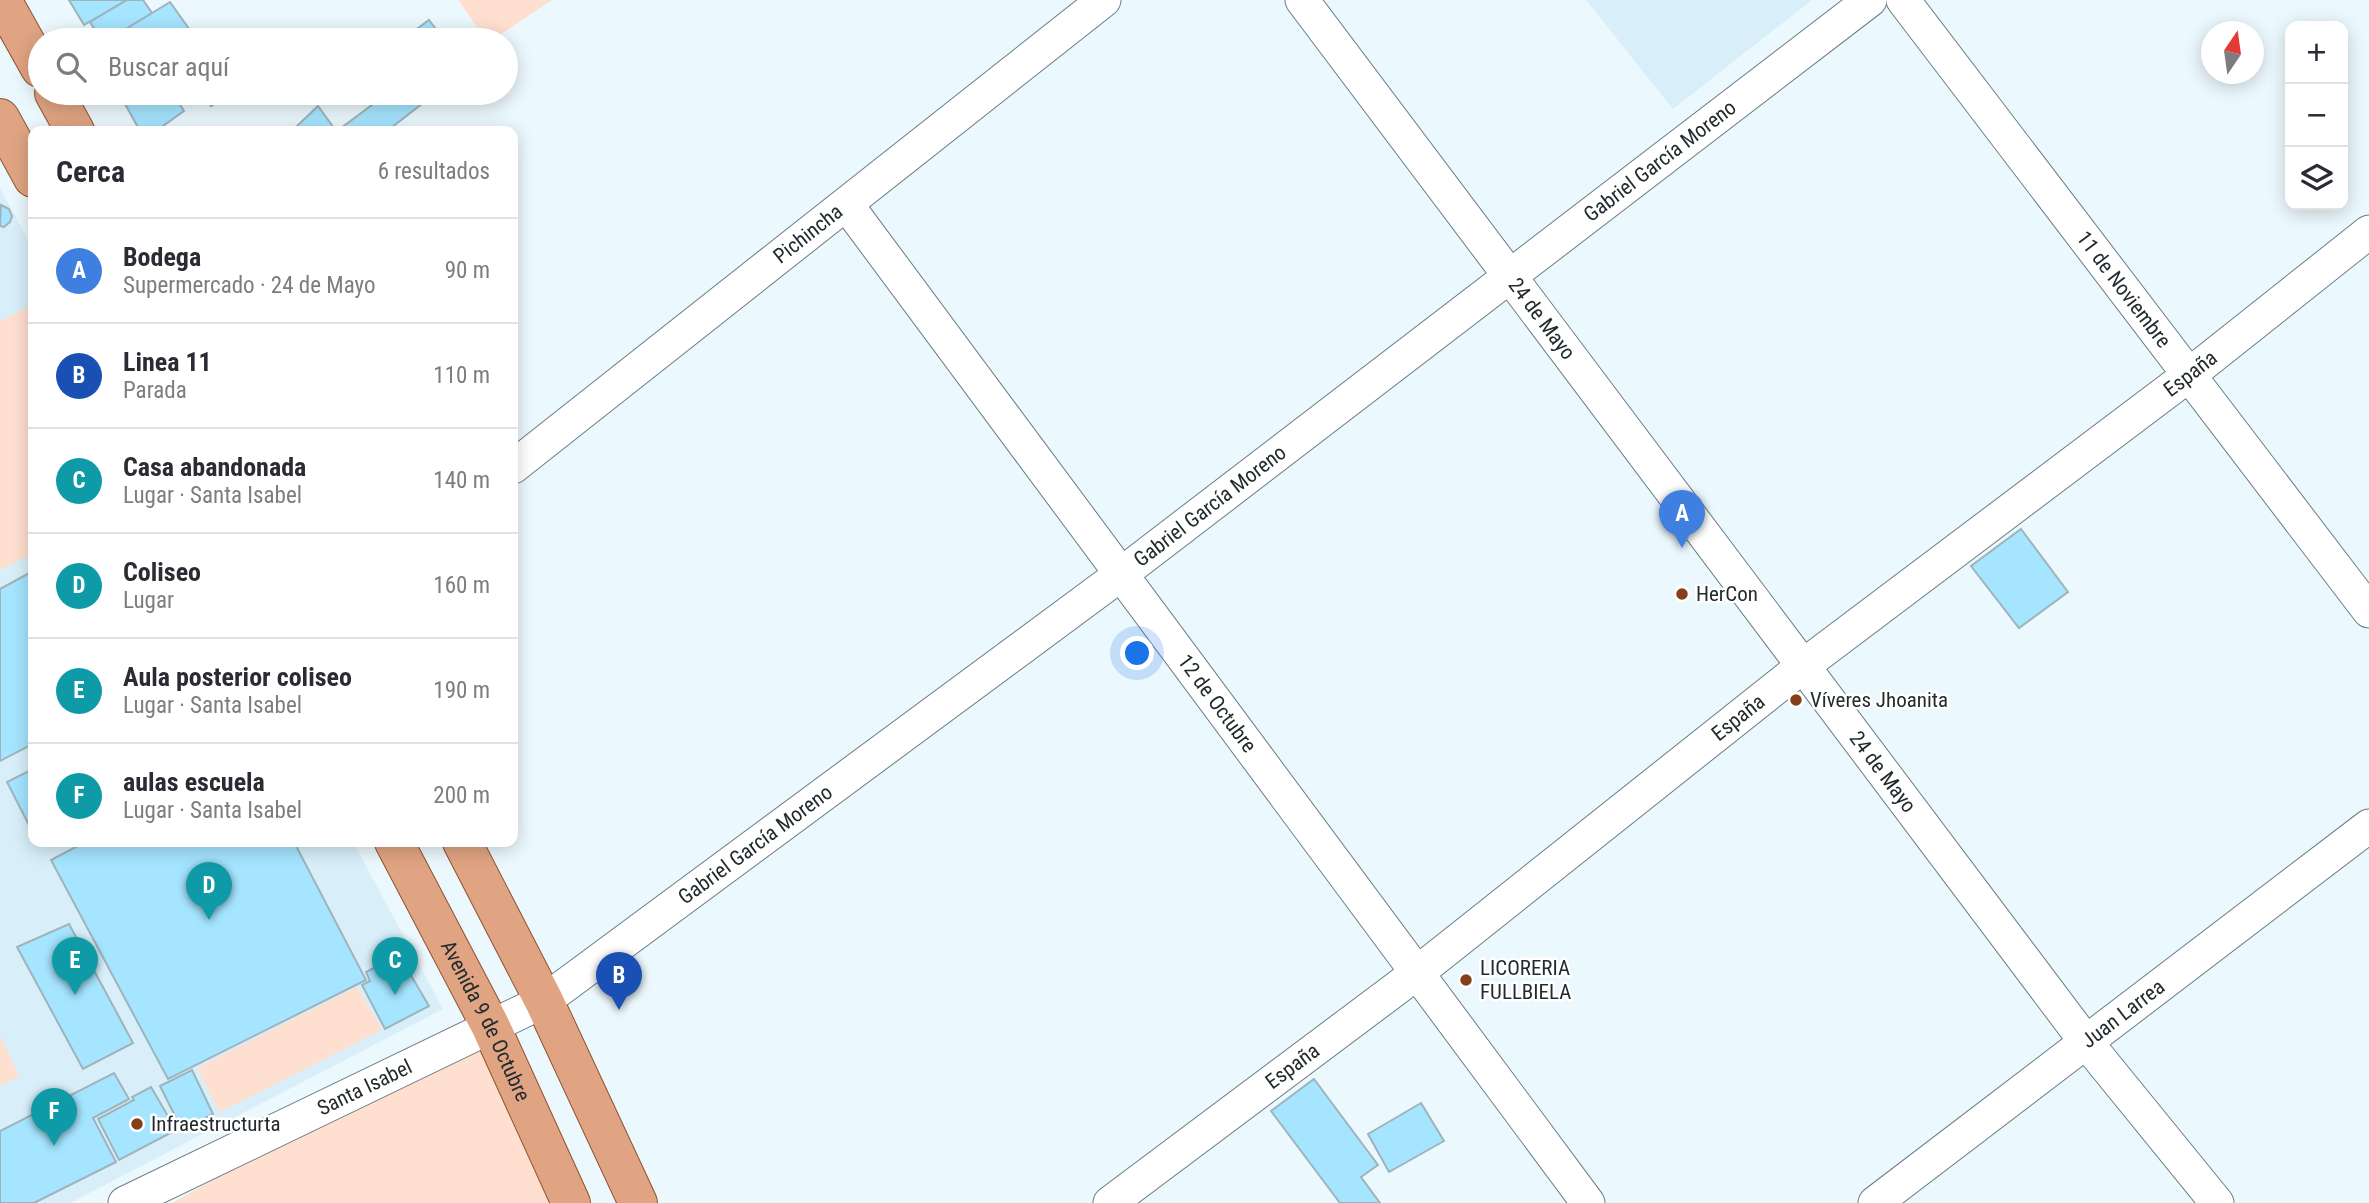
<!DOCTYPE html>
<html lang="es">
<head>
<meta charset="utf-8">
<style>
	body { margin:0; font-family:"Roboto Condensed",sans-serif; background:#f2f2f3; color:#2b2b33 }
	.controls { position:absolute; right:21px; top:21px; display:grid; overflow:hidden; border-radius:14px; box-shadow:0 4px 18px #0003 }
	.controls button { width:63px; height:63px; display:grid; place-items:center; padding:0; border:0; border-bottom:2px solid #e1e1e2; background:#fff; color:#2b2b33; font:35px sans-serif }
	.compass { position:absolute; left:2201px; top:21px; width:63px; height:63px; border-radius:50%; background:#fff; box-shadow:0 4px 18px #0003; rotate:13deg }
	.you { position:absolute; left:1138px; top:654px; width:24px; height:24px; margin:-18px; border:5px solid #fff; border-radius:50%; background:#1a73e8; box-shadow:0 0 0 10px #1a73e833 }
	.badge { display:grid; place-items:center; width:46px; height:46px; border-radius:50%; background:#854019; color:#fff; font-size:23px; font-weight:700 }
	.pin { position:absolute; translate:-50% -58px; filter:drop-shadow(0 2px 4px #0008) }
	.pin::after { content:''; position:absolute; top:37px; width:24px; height:21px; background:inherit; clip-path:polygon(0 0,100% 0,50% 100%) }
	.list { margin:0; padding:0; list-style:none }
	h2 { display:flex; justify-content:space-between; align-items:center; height:91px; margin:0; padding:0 28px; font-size:30px }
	h2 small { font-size:23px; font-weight:400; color:#7c7c81 }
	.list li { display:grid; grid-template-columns:46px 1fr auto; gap:21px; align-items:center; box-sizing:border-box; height:105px; padding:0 28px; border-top:2px solid #e1e1e2 }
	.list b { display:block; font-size:26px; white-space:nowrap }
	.list p { margin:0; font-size:23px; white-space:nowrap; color:#7c7c81 }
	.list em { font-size:23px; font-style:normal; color:#7c7c81 }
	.icon { flex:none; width:38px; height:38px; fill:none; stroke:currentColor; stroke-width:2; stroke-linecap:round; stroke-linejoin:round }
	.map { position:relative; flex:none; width:2369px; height:1203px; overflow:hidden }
	.search { position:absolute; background:#fff; box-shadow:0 4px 18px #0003; left:28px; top:28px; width:490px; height:77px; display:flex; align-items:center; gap:18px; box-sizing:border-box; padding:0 24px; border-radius:38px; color:#7c7c81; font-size:26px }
	.panel { position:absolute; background:#fff; box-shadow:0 4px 18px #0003; left:28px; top:126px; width:490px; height:721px; border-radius:14px }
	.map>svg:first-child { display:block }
	.built { fill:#d8eff9 }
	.green { fill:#ffdfd0 }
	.building { fill:#a5e5ff; stroke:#9fb3bb; stroke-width:2 }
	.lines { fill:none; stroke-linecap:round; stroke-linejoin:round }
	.minor-casing { stroke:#6b7d85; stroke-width:35 }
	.primary-casing { stroke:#90522f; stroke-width:40 }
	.minor { stroke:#fff; stroke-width:33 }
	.primary { stroke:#e0a482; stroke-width:38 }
	.poi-dot { fill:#854019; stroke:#fff; stroke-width:2.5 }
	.labels { text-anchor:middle; stroke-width:5; stroke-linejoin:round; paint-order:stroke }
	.street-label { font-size:21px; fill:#232b2e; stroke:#fff }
	.poi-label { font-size:21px; fill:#232b2e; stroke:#fff; text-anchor:start }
</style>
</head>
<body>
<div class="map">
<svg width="2369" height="1203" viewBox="0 0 2369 1203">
	<rect width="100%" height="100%" fill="#ebf8fd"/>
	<g class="built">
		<path d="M1586,0H1812L1673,109Z"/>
		<path d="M0,188L33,249V842H353L443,1009L70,1203H0Z"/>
	</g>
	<g class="green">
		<path d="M458,0H552L492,40H486Z"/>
		<path d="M33,304V554L0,570V321Z"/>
		<path d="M357,987L382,1030L220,1112L197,1068Z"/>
		<path d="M473,1033L553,1203H172Z"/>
		<path d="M0,1035L19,1076L0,1086Z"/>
	</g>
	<g class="building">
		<path d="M69,0H127L84,25Z"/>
		<path d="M127,0H143L152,13L108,40H101L90,22Z"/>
		<path d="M170,2L197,40H155L151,34L141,40H108Z"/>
		<path d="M429,20L444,40H408L406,37Z"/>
		<path d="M224,29L233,40H208Z"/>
		<path d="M124,93H173L184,111L156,131H140L120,95Z"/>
		<path d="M203,93H231L211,106Z"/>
		<path d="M388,93H436L387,131H337Z"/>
		<path d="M318,106L336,131H297L295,128Z"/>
		<path d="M1,205L9,209L12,216L10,222L4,227L0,226Z"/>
		<path d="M2021,529L2068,592L2019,628L1971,566Z"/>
		<path d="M33,571V744L0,761V589Z"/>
		<path d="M33,769V833L7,782Z"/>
		<path d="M85,842H294L366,980L168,1079L51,860Z"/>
		<path d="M69,924L133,1043L83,1069L17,947Z"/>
		<path d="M399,955L429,1006L385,1029L362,985L370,981L366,972Z"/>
		<path d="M192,1070L213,1114L182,1130L160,1086Z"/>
		<path d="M114,1073L129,1099L93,1118L116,1162L34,1203H0V1131Z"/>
		<path d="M1314,1079L1378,1165L1361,1177L1380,1203H1340L1271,1111Z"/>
		<path d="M151,1087L176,1130L119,1160L98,1119L134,1100L132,1097Z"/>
		<path d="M1421,1103L1444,1141L1389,1172L1368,1134Z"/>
	</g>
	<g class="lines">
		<defs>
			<g id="minor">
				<path id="s1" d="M1302,0L2086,1042L2217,1203"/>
				<path id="s2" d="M1903,0L2369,611"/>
				<path id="s3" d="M847,205L1588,1203"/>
				<path id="s4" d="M513,467L1104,0"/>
				<path id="s5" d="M125,1203L544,1001L1120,575L1870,0"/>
				<path id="s6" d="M1110,1203L1417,973L1803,666L2189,375L2369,232"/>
				<path id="s7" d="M1875,1203L2369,826"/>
			</g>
			<g id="primary">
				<path d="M2,0L40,68"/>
				<path d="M54,93L75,131"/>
				<path d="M0,118L33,178"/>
				<path id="s8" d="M394,842L490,1025L571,1203"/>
				<path d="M462,842L544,1001L638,1203"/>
			</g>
		</defs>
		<use href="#minor" class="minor-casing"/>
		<use href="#primary" class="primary-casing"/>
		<use href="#minor" class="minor"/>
		<use href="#primary" class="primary"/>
	</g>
	<g class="poi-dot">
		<circle cx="1682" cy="594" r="7"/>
		<circle cx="1796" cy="700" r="7"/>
		<circle cx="1466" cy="980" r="7"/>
		<circle cx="137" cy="1124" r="7"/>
	</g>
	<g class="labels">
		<g class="street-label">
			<text dy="7" stroke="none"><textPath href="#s5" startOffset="1862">Gabriel García Moreno</textPath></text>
			<text dy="7" stroke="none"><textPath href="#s4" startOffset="376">Pichincha</textPath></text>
			<text dy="7" stroke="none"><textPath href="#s2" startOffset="364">11 de Noviembre</textPath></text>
			<text dy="7" stroke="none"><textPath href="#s1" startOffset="399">24 de Mayo</textPath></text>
			<text dy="7" stroke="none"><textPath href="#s6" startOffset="1362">España</textPath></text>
			<text dy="7" stroke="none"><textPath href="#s5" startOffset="1295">Gabriel García Moreno</textPath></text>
			<text dy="7" stroke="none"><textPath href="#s3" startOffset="621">12 de Octubre</textPath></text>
			<text dy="7" stroke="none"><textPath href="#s6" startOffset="794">España</textPath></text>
			<text dy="7" stroke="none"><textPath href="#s1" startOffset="966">24 de Mayo</textPath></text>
			<text dy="7" stroke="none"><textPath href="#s5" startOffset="728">Gabriel García Moreno</textPath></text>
			<text dy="7" stroke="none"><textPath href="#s7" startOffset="312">Juan Larrea</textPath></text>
			<text dy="7" stroke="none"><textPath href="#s8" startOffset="201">Avenida 9 de Octubre</textPath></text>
			<text dy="7" stroke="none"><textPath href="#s6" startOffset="228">España</textPath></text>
			<text dy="7" stroke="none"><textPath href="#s5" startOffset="266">Santa Isabel</textPath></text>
		</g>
		<g class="poi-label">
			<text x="1696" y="601">HerCon</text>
			<text x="1810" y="707">Víveres Jhoanita</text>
			<text x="1480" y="975">LICORERIA<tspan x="1480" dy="24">FULLBIELA</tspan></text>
			<text x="151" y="1131">Infraestructurta</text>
		</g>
	</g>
</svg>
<div class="controls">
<button>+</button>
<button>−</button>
<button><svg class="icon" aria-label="layers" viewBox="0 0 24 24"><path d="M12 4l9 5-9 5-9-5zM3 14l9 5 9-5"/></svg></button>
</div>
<svg class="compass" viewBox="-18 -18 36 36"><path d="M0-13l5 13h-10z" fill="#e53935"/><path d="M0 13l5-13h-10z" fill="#7c7c81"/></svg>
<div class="you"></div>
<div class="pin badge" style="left:1682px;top:548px;background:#3f7fe0">A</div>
<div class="pin badge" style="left:619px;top:1010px;background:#1a4fb4">B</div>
<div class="pin badge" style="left:395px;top:995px;background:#0f9aa8">C</div>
<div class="pin badge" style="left:209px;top:920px;background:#0f9aa8">D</div>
<div class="pin badge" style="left:75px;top:995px;background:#0f9aa8">E</div>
<div class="pin badge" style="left:54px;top:1146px;background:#0f9aa8">F</div>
<div class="search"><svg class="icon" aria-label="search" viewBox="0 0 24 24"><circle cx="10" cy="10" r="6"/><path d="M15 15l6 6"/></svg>Buscar aquí</div>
<section class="panel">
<h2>Cerca<small>6 resultados</small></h2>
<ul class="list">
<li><span class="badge" style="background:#3f7fe0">A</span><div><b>Bodega</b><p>Supermercado · 24 de Mayo</p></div><em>90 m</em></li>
<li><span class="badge" style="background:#1a4fb4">B</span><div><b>Linea 11</b><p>Parada</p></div><em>110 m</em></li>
<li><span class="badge" style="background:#0f9aa8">C</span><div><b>Casa abandonada</b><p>Lugar · Santa Isabel</p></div><em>140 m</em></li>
<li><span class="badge" style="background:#0f9aa8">D</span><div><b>Coliseo</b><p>Lugar</p></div><em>160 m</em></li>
<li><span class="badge" style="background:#0f9aa8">E</span><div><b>Aula posterior coliseo</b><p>Lugar · Santa Isabel</p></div><em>190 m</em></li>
<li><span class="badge" style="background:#0f9aa8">F</span><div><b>aulas escuela</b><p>Lugar · Santa Isabel</p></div><em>200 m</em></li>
</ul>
</section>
</div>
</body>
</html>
